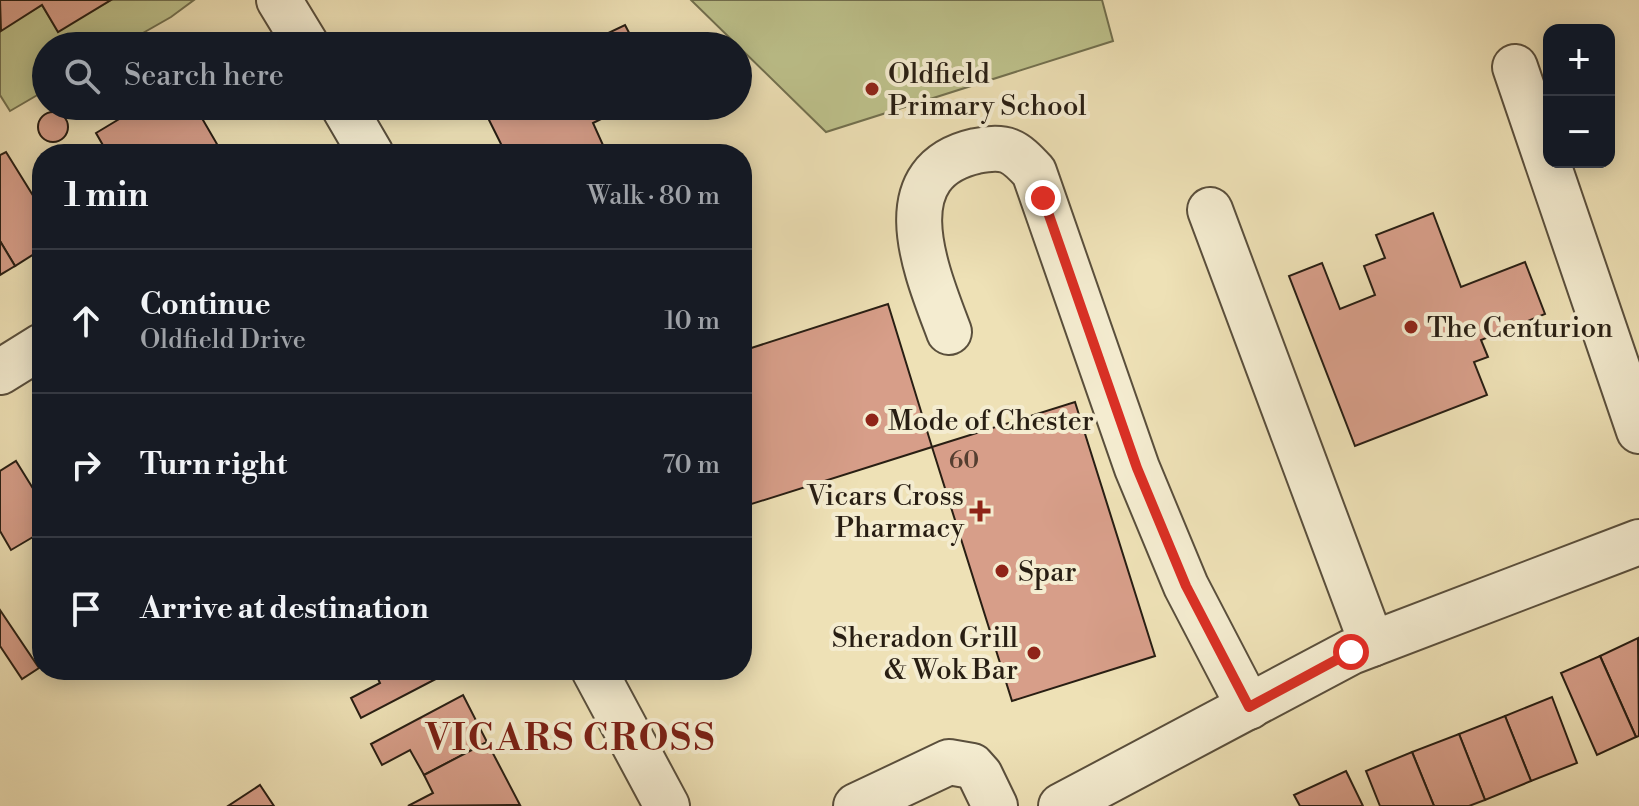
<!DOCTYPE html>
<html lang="en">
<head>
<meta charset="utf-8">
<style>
	body { margin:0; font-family:"Libre Bodoni",serif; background:#20242c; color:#f1f3f6 }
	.controls { position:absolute; right:24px; top:24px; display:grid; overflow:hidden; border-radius:16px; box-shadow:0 4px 20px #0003 }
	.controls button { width:72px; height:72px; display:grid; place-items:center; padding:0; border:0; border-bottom:2px solid #363941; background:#171b24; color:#f1f3f6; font:40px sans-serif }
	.stop { position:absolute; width:24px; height:24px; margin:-18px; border:6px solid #d93025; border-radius:50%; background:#fff }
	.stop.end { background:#d93025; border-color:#fff; box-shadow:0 2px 8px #0008 }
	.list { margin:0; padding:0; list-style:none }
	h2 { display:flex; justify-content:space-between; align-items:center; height:104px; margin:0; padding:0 32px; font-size:34px }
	h2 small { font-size:26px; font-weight:400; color:#9ea1a6 }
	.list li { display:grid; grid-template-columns:52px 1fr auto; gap:24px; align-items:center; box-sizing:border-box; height:144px; padding:0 32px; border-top:2px solid #363941 }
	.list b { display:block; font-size:30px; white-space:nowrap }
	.list p { margin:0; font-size:26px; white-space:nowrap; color:#9ea1a6 }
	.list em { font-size:26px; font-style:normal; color:#9ea1a6 }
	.icon { flex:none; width:44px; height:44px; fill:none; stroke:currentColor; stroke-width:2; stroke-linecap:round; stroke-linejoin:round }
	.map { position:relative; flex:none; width:1639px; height:806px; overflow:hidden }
	.search { position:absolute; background:#171b24; box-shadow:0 4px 20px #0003; left:32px; top:32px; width:720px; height:88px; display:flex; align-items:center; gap:20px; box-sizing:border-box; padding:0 28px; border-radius:44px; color:#9ea1a6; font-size:30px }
	.panel { position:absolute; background:#171b24; box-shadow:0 4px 20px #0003; left:32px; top:144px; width:720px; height:536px; border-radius:32px }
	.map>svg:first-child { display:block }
	.green { fill:#bdc18b; stroke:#72704f; stroke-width:2 }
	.building { fill:#d79e89; stroke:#281e13; stroke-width:2 }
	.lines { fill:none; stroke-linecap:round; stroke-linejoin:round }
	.minor-casing { stroke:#5a4f3c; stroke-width:48 }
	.minor { stroke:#f4ecd0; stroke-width:44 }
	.route { stroke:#d93025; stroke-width:10 }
	.poi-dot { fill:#8f2418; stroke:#f4ecd0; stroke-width:3 }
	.labels { text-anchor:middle; stroke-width:8; stroke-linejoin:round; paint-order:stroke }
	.number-label { font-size:24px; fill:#543e30 }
	.poi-label { font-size:28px; fill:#281e13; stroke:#f4ecd0; text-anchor:start }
	.district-label { font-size:36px; font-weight:bold; letter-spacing:2px; fill:#7a1f14; stroke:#f4ecd0 }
</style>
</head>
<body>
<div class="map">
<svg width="1639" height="806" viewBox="0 0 1639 806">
	<rect width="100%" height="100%" fill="#eee1b6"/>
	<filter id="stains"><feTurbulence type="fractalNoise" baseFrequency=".0025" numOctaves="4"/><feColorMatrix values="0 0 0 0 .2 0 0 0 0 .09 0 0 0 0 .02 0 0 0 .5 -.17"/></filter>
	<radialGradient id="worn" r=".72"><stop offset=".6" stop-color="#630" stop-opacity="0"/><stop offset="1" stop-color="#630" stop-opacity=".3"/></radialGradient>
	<g class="green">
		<path d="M111,0H194L171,17L120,46H46V90L10,111L0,95V30L42,5L58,31Z"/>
		<path d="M691,0H1102L1113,41L826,132Z"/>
	</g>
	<g class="building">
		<path d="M0,0H111L58,32L42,5L1,31Z"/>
		<path d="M625,25L636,46H581Z"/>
		<path d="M141,106H184L188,112L196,108L217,144L199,154H108L96,133Z"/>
		<path d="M482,106H627L593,123L607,154H541L538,149L529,154H506Z"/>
		<circle cx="53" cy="127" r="15"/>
		<path d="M6,152L42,210V249L15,266L0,241V155Z"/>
		<path d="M1433,213L1461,287L1525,262L1545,314L1481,340L1488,357L1474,362L1487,395L1355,446L1289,276L1322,263L1340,309L1375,295L1364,266L1385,258L1376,235Z"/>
		<path d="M0,241L15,266L0,275Z"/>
		<path d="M888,304L932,447L742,507V351Z"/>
		<path d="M1075,402L1155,656L1012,701L932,447Z"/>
		<path d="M16,461L42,503V552L33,537L11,550L0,531V471Z"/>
		<path d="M0,610L39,668L22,679L0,646Z"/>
		<path d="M1638,638L1639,736L1636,737L1600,656Z"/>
		<path d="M1600,656L1636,737L1597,755L1561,673Z"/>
		<path d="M374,670H453L361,718L351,698L380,683Z"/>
		<path d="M463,695L487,742L424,775L410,750L382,765L371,744Z"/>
		<path d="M1552,697L1577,763L1531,781L1505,716Z"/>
		<path d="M1505,716L1531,781L1485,800L1459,734Z"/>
		<path d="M1459,734L1485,800L1469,806H1434L1412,752Z"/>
		<path d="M487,742L520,805L408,806L433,793L424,775Z"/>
		<path d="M1412,752L1434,806H1380L1366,771Z"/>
		<path d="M1346,771L1363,806H1300L1294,795Z"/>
		<path d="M260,785L274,806H228Z"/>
	</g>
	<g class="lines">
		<defs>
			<g id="minor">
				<path d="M279,0L307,46"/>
				<path d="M1515,67L1639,431"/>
				<path d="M343,106L371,154"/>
				<path d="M1210,210L1372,644"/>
				<path d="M949,332C927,273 883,172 976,151C1006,145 1014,150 1034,172L1137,468L1186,586L1249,707"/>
				<path d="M0,372L42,346"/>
				<path d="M594,670L667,806"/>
				<path d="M856,806L949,762L972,766L980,775L995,806"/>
				<path d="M1061,806L1351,652L1639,542"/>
			</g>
		</defs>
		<use href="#minor" class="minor-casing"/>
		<use href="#minor" class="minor"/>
	</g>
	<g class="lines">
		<path class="route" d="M1043,198L1137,468L1186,586L1249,707L1351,652"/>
	</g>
	<g class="poi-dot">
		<circle cx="872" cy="89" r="8"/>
		<circle cx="1411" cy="327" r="8"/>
		<circle cx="872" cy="420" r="8"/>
		<path d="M976 499h8v8h8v8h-8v8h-8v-8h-8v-8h8z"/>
		<circle cx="1002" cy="571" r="8"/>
		<circle cx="1034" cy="653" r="8"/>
	</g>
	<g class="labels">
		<g class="number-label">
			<text x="964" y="468">60</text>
		</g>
		<g class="poi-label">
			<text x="888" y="83">Oldfield<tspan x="888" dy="32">Primary School</tspan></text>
			<text x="1427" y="337">The Centurion</text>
			<text x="888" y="430">Mode of Chester</text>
			<text x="964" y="505" text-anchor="end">Vicars Cross<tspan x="964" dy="32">Pharmacy</tspan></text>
			<text x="1018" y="581">Spar</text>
			<text x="1018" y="647" text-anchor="end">Sheradon Grill<tspan x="1018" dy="32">&amp; Wok Bar</tspan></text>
		</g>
		<g class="district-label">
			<text x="571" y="750">VICARS CROSS</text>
		</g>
	</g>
	<rect width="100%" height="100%" filter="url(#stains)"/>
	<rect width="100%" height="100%" fill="url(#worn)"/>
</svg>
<div class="controls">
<button>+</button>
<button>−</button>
</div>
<div class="stop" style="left:1351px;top:652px"></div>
<div class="stop end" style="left:1043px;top:198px"></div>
<div class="search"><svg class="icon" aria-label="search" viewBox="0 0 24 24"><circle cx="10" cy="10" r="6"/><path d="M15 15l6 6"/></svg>Search here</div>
<section class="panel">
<h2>1 min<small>Walk · 80 m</small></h2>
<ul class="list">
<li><svg class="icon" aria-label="ahead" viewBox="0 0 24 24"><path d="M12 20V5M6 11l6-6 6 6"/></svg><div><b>Continue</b><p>Oldfield Drive</p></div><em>10 m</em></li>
<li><svg class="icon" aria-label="right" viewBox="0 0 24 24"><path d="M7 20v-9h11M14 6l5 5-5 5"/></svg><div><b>Turn right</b></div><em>70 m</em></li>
<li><svg class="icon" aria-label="arrive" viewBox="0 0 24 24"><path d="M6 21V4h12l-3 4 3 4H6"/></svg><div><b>Arrive at destination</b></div></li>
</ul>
</section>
</div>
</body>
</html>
